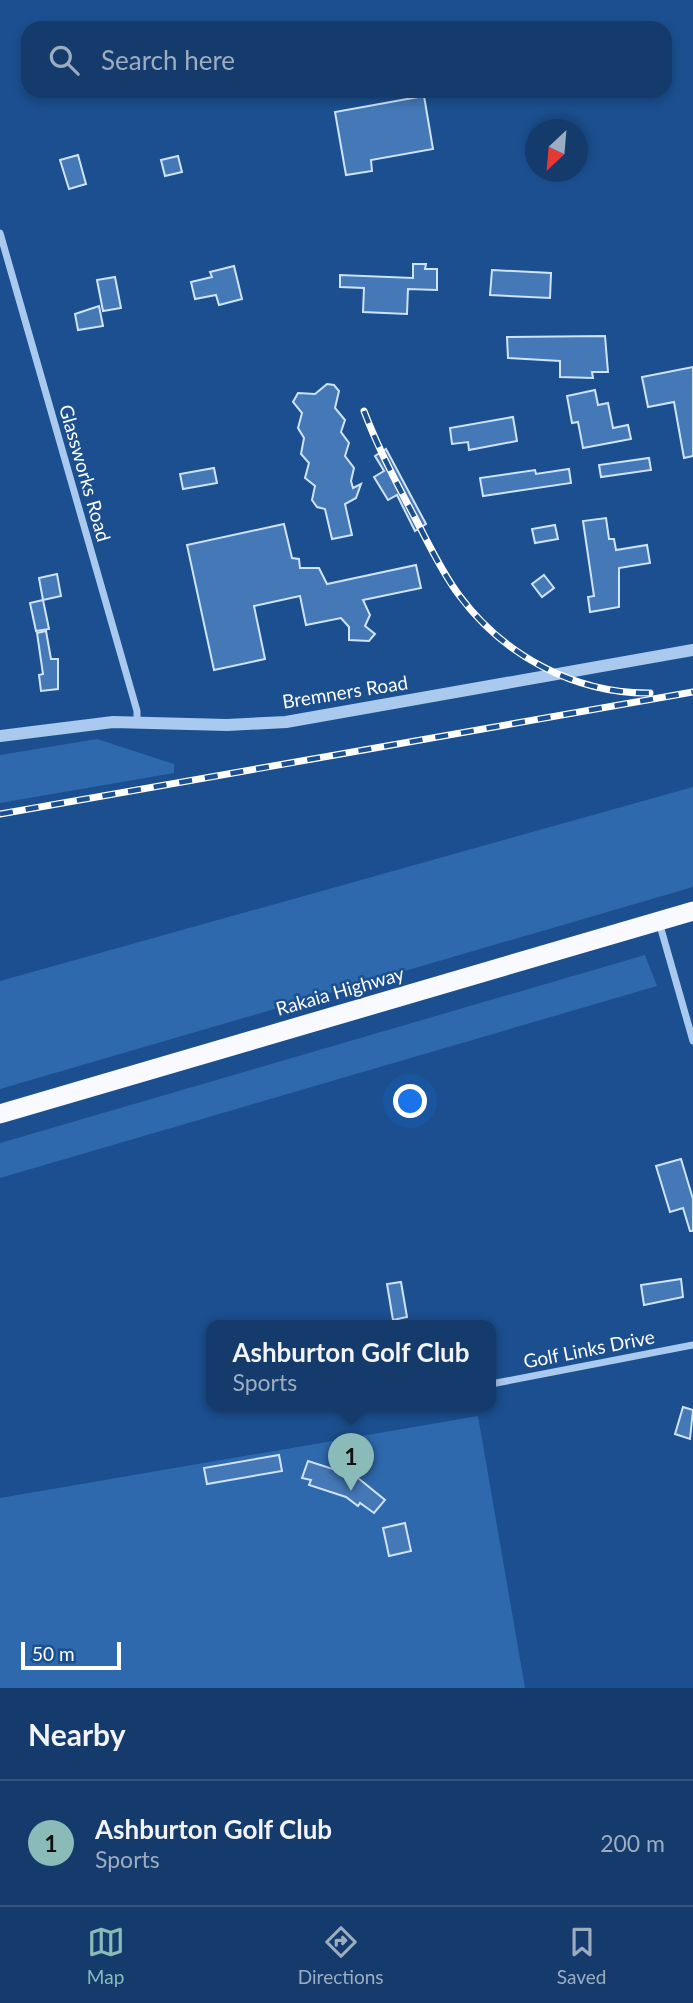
<!DOCTYPE html>
<html lang="en">
<head>
<meta charset="utf-8">
<style>
	body { margin:0; font-family:Lato,sans-serif; background:#1d4271; color:#f1f3f6 }
	.compass { position:absolute; left:525px; top:119px; width:63px; height:63px; border-radius:50%; background:#143b6b; box-shadow:0 4px 10px #0003; rotate:206deg }
	.scale { position:absolute; left:21px; bottom:18px; width:100px; box-sizing:border-box; padding-left:7px; border:4px solid #fff; border-top:0; font-size:19px; line-height:24px; white-space:nowrap; color:#fff; -webkit-text-stroke:5px #1b4f8f; paint-order:stroke }
	.you { position:absolute; left:411px; top:1102px; width:24px; height:24px; margin:-18px; border:5px solid #fff; border-radius:50%; background:#1a73e8; box-shadow:0 0 0 10px #1a73e833 }
	.badge { display:grid; place-items:center; width:46px; height:46px; border-radius:50%; background:#8bbbb9; color:#111; font-size:23px; font-weight:700 }
	.pin { position:absolute; translate:-50% -58px; filter:drop-shadow(0 2px 4px #0008) }
	.pin::after { content:''; position:absolute; top:37px; width:24px; height:21px; background:inherit; clip-path:polygon(0 0,100% 0,50% 100%) }
	.popup { position:absolute; left:206px; top:1320px; width:290px; height:91px; box-sizing:border-box; display:grid; place-content:center; border-radius:14px; background:#143b6b; filter:drop-shadow(0 2px 5px #0005); font-size:23px; white-space:nowrap; color:#9dadc1 }
	.popup b { font-size:26px; color:#f1f3f6 }
	.popup::after { content:''; position:absolute; left:50%; top:100%; margin-left:-14px; border:14px solid transparent; border-top-color:#143b6b }
	.list { margin:0; padding:0; list-style:none }
	h2 { display:flex; justify-content:space-between; align-items:center; height:91px; margin:0; padding:0 28px; font-size:30px }
	h2 small { font-size:23px; font-weight:400; color:#9dadc1 }
	.list li { display:grid; grid-template-columns:46px 1fr auto; gap:21px; align-items:center; box-sizing:border-box; height:126px; padding:0 28px; border-top:2px solid #33557e }
	.list b { display:block; font-size:26px; white-space:nowrap }
	.list p { margin:0; font-size:23px; white-space:nowrap; color:#9dadc1 }
	.list em { font-size:23px; font-style:normal; color:#9dadc1 }
	.icon { flex:none; width:38px; height:38px; fill:none; stroke:currentColor; stroke-width:2; stroke-linecap:round; stroke-linejoin:round }
	.map { position:relative; flex:none; width:693px; height:1688px; overflow:hidden }
	.search { position:absolute; background:#143b6b; box-shadow:0 4px 10px #0003; left:21px; right:21px; top:21px; height:77px; display:flex; align-items:center; gap:18px; box-sizing:border-box; padding:0 24px; border-radius:21px; color:#9dadc1; font-size:26px }
	.sheet { height:217px; background:#143b6b }
	nav { display:flex; justify-content:space-around; align-items:center; box-sizing:border-box; height:98px; border-top:2px solid #33557e; background:#143b6b; font-size:19px; color:#9dadc1 }
	nav a { display:grid; justify-items:center; gap:4px }
	nav .on { color:#8bbbb9 }
	.map>svg:first-child { display:block }
	.green { fill:#2e69ad }
	.building { fill:#4478b7; stroke:#cfe3fa; stroke-width:2 }
	.lines { fill:none; stroke-linecap:round; stroke-linejoin:round }
	.minor { stroke:#a9c9ee; stroke-width:7 }
	.tertiary { stroke:#a9c9ee; stroke-width:12 }
	.trunk { stroke:#f8faff; stroke-width:19 }
	.rail-casing { stroke:#fff; stroke-width:7 }
	.rail { stroke:#1b4f8f; stroke-width:4.5; stroke-dasharray:13; stroke-linecap:butt }
	.labels { text-anchor:middle; stroke-width:5; stroke-linejoin:round; paint-order:stroke }
	.street-label { font-size:19px; fill:#fff; stroke:#1b4f8f }
</style>
</head>
<body>
<div class="map">
<svg width="693" height="1688" viewBox="0 0 693 1688">
	<rect width="100%" height="100%" fill="#1b4f8f"/>
	<g class="green">
		<path d="M97,739L174,764V773L0,803V755Z"/>
		<path d="M693,787V887L0,1089V981Z"/>
		<path d="M645,955L657,986L0,1178V1143Z"/>
		<path d="M478,1416L525,1688H0V1498Z"/>
	</g>
	<g class="building">
		<path d="M424,96L433,149L371,160L372,171L346,175L335,112Z"/>
		<path d="M78,155L86,184L69,189L60,160Z"/>
		<path d="M178,156L182,172L165,176L161,160Z"/>
		<path d="M413,264H426L425,269H437V290L408,289L407,314L363,312L364,288L340,287V275L413,278Z"/>
		<path d="M234,266L242,299L219,305L216,295L195,299L191,282L212,277L210,272Z"/>
		<path d="M492,270L551,273L550,298L490,295Z"/>
		<path d="M115,277L121,308L103,311L97,280Z"/>
		<path d="M99,306L103,326L78,330L75,314Z"/>
		<path d="M605,336L608,372H592L593,378L560,377V361L508,358L507,337Z"/>
		<path d="M693,367V456L684,458L674,402L648,407L642,377Z"/>
		<path d="M327,384L334,385L339,391L335,408L345,420L341,432L349,443L345,456L354,468L351,481L353,488L361,484L356,498L345,504L352,535L332,539L325,509L317,507L312,500L315,486L305,478L309,463L301,454L304,438L298,428L302,413L293,402L298,393L315,394Z"/>
		<path d="M595,390L598,405L608,403L613,428L628,425L631,439L583,448L578,422L572,423L567,396Z"/>
		<path d="M513,417L517,441L469,450L468,442L452,444L450,428Z"/>
		<path d="M386,449L426,524L415,531L397,495L388,500L374,477L384,471L375,456Z"/>
		<path d="M649,458L651,470L601,477L599,465Z"/>
		<path d="M214,468L217,483L183,489L180,474Z"/>
		<path d="M569,469L571,483L483,496L480,478L535,470L536,474Z"/>
		<path d="M606,518L609,539H614L616,550L647,545L650,563L619,568V607L590,612L588,597L594,596L583,521Z"/>
		<path d="M284,524L292,558L299,559L300,568H319L327,584L416,565L421,588L363,600L370,615L365,626L375,634L369,641L349,640V627L341,618L306,625L300,596L254,606L265,659L214,670L187,545Z"/>
		<path d="M555,525L558,539L535,543L532,529Z"/>
		<path d="M57,574L61,596L43,600L39,578Z"/>
		<path d="M544,575L554,588L542,597L532,584Z"/>
		<path d="M43,600L49,629L36,631L30,603Z"/>
		<path d="M46,631L51,659H58V689L41,691L39,675L43,674L37,633Z"/>
		<path d="M681,1159L693,1199V1231H690L683,1208L670,1212L656,1166Z"/>
		<path d="M681,1279L683,1297L644,1305L641,1285Z"/>
		<path d="M401,1282L407,1317L393,1320L387,1284Z"/>
		<path d="M683,1407L693,1410L690,1439L675,1434Z"/>
		<path d="M279,1455L282,1471L207,1484L204,1468Z"/>
		<path d="M348,1460L362,1465L358,1478L385,1500L374,1513L360,1503L358,1506L346,1497L309,1485L311,1480L302,1478L308,1461L339,1471L340,1463L346,1465Z"/>
		<path d="M405,1523L411,1551L389,1556L383,1528Z"/>
	</g>
	<g class="lines">
		<g class="minor">
			<path d="M0,233L137,711V722"/>
			<path d="M659,922L693,1041"/>
			<path d="M491,1384L693,1345"/>
		</g>
		<path class="tertiary" d="M0,736L113,722L227,725L286,722L693,650"/>
		<path class="trunk" d="M0,1114L693,911"/>
		<defs>
			<g id="rail">
				<path d="M364,411C378,448 396,482 414,516C428,542 441,571 459,595C503,655 575,694 650,693"/>
				<path d="M0,814L693,692"/>
			</g>
		</defs>
		<use href="#rail" class="rail-casing"/>
		<use href="#rail" class="rail"/>
	</g>
	<g class="labels">
		<g class="street-label">
			<text transform="translate(85 473) rotate(74)" y="7">Glassworks Road</text>
			<text transform="translate(345 692) rotate(-9)" y="7">Bremners Road</text>
			<text transform="translate(340 991) rotate(-16)" y="7">Rakaia Highway</text>
			<text transform="translate(589 1349) rotate(-11)" y="7">Golf Links Drive</text>
		</g>
	</g>
</svg>
<svg class="compass" viewBox="-18 -18 36 36"><path d="M0-13l5 13h-10z" fill="#e53935"/><path d="M0 13l5-13h-10z" fill="#9dadc1"/></svg>
<div class="scale">50 m</div>
<div class="you"></div>
<div class="pin badge" style="left:351px;top:1491px">1</div>
<div class="popup"><b>Ashburton Golf Club</b>Sports</div>
<div class="search"><svg class="icon" aria-label="search" viewBox="0 0 24 24"><circle cx="10" cy="10" r="6"/><path d="M15 15l6 6"/></svg>Search here</div>
</div>
<section class="sheet">
<h2>Nearby<small></small></h2>
<ul class="list">
<li><span class="badge">1</span><div><b>Ashburton Golf Club</b><p>Sports</p></div><em>200 m</em></li>
</ul>
</section>
<nav>
<a class="on"><svg class="icon" aria-label="map" viewBox="0 0 24 24"><path d="M3 6l6-2 6 2 6-2v14l-6 2-6-2-6 2zM9 4v14M15 6v14"/></svg>Map</a>
<a><svg class="icon" aria-label="directions" viewBox="0 0 24 24"><path d="M12 3l9 9-9 9-9-9zM9 14v-3h6M13 9l2 2-2 2"/></svg>Directions</a>
<a><svg class="icon" aria-label="saved" viewBox="0 0 24 24"><path d="M7 4h10v16l-5-4-5 4z"/></svg>Saved</a>
</nav>
</body>
</html>
